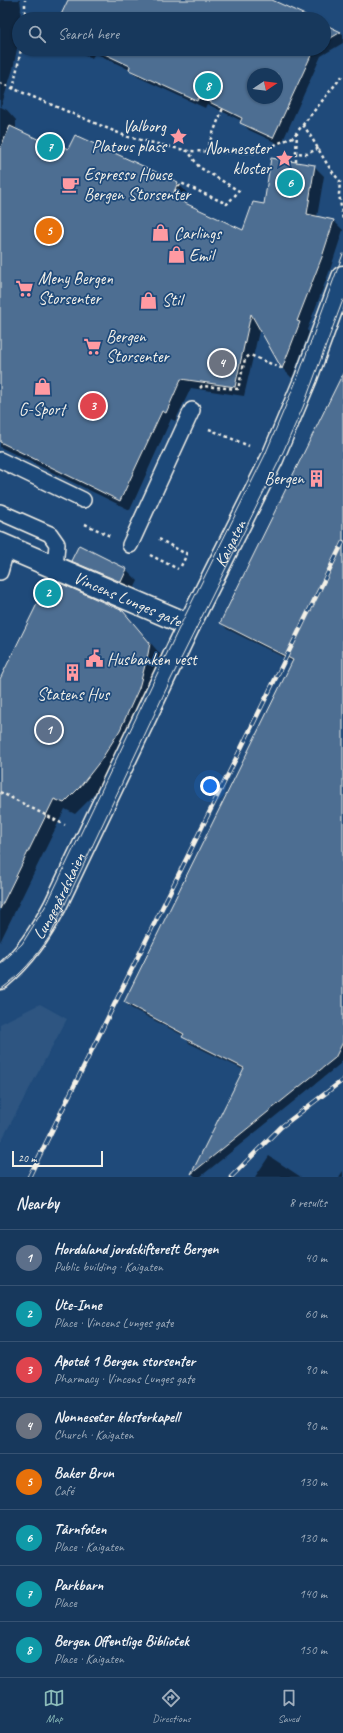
<!DOCTYPE html>
<html lang="en">
<head>
<meta charset="utf-8">
<style>
	body { margin:0; font-family:Caveat,sans-serif; background:#203f62; color:#f1f3f6 }
	.compass { position:absolute; left:247px; top:68px; width:36px; height:36px; border-radius:50%; background:#17385c; box-shadow:0 1px 3px #0004; rotate:77deg }
	.scale { position:absolute; left:12px; bottom:10px; width:91px; box-sizing:border-box; padding-left:4px; border:2px solid #f4f1e8; border-top:0; font-size:11px; line-height:14px; white-space:nowrap; color:#f4f1e8; -webkit-text-stroke:3px #1f4a7a; paint-order:stroke }
	.you { position:absolute; left:210px; top:786px; width:14px; height:14px; margin:-10px; border:3px solid #fff; border-radius:50%; background:#1a73e8; box-shadow:0 0 0 6px #1a73e833 }
	.badge { display:grid; place-items:center; width:26px; height:26px; border-radius:50%; background:#8bbbb9; color:#fff; font-size:13px; font-weight:700 }
	.pin { position:absolute; translate:-50% -50%; border:2px solid #fff; box-shadow:0 1px 4px #0006 }
	.list { margin:0; padding:0; list-style:none }
	h2 { display:flex; justify-content:space-between; align-items:center; height:52px; margin:0; padding:0 16px; font-size:17px }
	h2 small { font-size:13px; font-weight:400; color:#9eacbb }
	.list li { display:grid; grid-template-columns:26px 1fr auto; gap:12px; align-items:center; box-sizing:border-box; height:56px; padding:0 16px; border-top:1px solid #365272 }
	.list b { display:block; font-size:15px; white-space:nowrap }
	.list p { margin:0; font-size:13px; white-space:nowrap; color:#9eacbb }
	.list em { font-size:13px; font-style:normal; color:#9eacbb }
	.icon { flex:none; width:22px; height:22px; fill:none; stroke:currentColor; stroke-width:2; stroke-linecap:round; stroke-linejoin:round }
	.map { position:relative; flex:none; width:343px; height:1177px; overflow:hidden }
	.search { position:absolute; background:#17385c; box-shadow:0 1px 3px #0004; left:12px; right:12px; top:12px; height:44px; display:flex; align-items:center; gap:10px; box-sizing:border-box; padding:0 14px; border-radius:22px; color:#9eacbb; font-size:15px }
	.sheet { height:500px; background:#17385c }
	nav { display:flex; justify-content:space-around; align-items:center; box-sizing:border-box; height:56px; border-top:1px solid #365272; background:#17385c; font-size:11px; color:#9eacbb }
	nav a { display:grid; justify-items:center; gap:2px }
	nav .on { color:#8bbbb9 }
	.map>svg:first-child { display:block }
	.built { fill:#2d5581 }
	.shadow { fill:#0007; fill-rule:evenodd }
	.building { fill:#4d6e92; stroke:#f4f1e8; fill-rule:evenodd }
	.lines { fill:none; stroke-linecap:round; stroke-linejoin:round }
	.service-casing { stroke:#f4f1e8; stroke-width:18 }
	.tertiary-casing { stroke:#f4f1e8; stroke-width:25 }
	.secondary-casing { stroke:#f4f1e8; stroke-width:25 }
	.path { stroke:#f4f1e8; stroke-width:2.5; stroke-dasharray:3 3; stroke-linecap:butt }
	.service { stroke:#1f4a7a; stroke-width:15 }
	.tertiary { stroke:#1f4a7a; stroke-width:22 }
	.secondary { stroke:#1f4a7a; stroke-width:22 }
	.tram { stroke:#f4f1e8; stroke-width:1 }
	.rail-casing { stroke:#f4f1e8; stroke-width:4.5 }
	.rail { stroke:#1f4a7a; stroke-width:3; stroke-dasharray:9; stroke-linecap:butt }
	.labels { text-anchor:middle; stroke-width:3.5; stroke-linejoin:round; paint-order:stroke }
	.poi-label { font-size:17px; fill:#f4f1e8; stroke:#1f4a7a; text-anchor:start }
	.street-label { font-size:17px; fill:#f4f1e8; stroke:#1f4a7a }
</style>
</head>
<body>
<div class="map">
<svg width="343" height="1177" viewBox="0 0 343 1177">
	<rect width="100%" height="100%" fill="#1f4a7a"/>
	<filter id="ink" filterUnits="userSpaceOnUse"><feTurbulence type="fractalNoise" baseFrequency=".025" numOctaves="2"/><feDisplacementMap in="SourceGraphic" scale="8" xChannelSelector="R" yChannelSelector="G"/><feConvolveMatrix kernelMatrix="1 2 1 2 8 2 1 2 1" color-interpolation-filters="sRGB"/></filter>
	<g filter="url(#ink)">
		<path class="built" d="M40,1004L67,1019L0,1143V1024Z"/>
		<g class="shadow">
			<path d="M0,0H20L21,7L19,39L13,69L1,107L7,110L16,120V130L63,152L69,150L76,136L178,183L187,193L183,203L243,231L265,205L314,166L324,176L317,217L333,220L343,230L331,267L307,330L309,332L292,378L283,369L260,327L244,396L191,388L175,421L171,419L130,510L0,447Z"/>
			<path d="M324,25L341,32L343,35V43L321,56L281,145L249,130L241,122L242,121L207,104L205,108L138,77L130,70L95,53L92,58L73,49H324ZM253,74H277V98H253Z"/>
			<path d="M343,376V1059L340,1064L200,1177H196L192,1174L244,1070L189,1043L184,1036L131,1008L125,1002L293,662L227,629L221,623Z"/>
			<path d="M79,547L127,570L138,581L132,593L84,572L72,561Z"/>
			<path d="M42,608L123,611L161,655L150,699L119,762L91,798L75,814L65,809L0,942V681Z"/>
			<path d="M269,1156L301,1177H255Z"/>
			<path d="M343,1171V1177H339Z"/>
		</g>
		<g class="building">
			<path d="M68,0H272L314,19H59Z"/>
			<path d="M324,24L341,32L324,42Z"/>
			<path d="M94,49H314L273,138L240,123L242,118L199,97L197,101L129,70L130,66ZM253,74H277V98H253Z"/>
			<path d="M10,126L63,151L64,147L68,149L75,135L178,182L172,197L243,230L253,202L264,204L271,158L315,165L307,214L334,220L322,257L297,321L300,322L282,369L251,314L235,387L181,379L166,413L162,411L120,501L0,442V149Z"/>
			<path d="M343,373V1042L335,1058L191,1174L244,1068L182,1037L184,1034L124,1002L293,660L220,623Z"/>
			<path d="M79,545L127,569L121,582L71,561Z"/>
			<path d="M60,583L123,611L150,643L148,654L139,688L120,730L101,760L80,787L64,803L54,799L0,909V679L37,604L42,606L48,593L54,596Z"/>
		</g>
		<g class="lines">
			<defs>
				<g id="service">
					<path d="M0,460L83,500"/>
					<path d="M0,512L50,534L57,544L55,568"/>
					<path d="M130,545L192,410"/>
					<path d="M0,572L7,547"/>
				</g>
				<g id="tertiary">
					<path id="s1" d="M0,544L189,625"/>
				</g>
				<g id="secondary">
					<path id="s2" d="M0,978C25,957 40,934 55,906L189,625L272,459L306,378L343,277"/>
				</g>
			</defs>
			<use href="#service" class="service-casing"/>
			<use href="#tertiary" class="tertiary-casing"/>
			<use href="#secondary" class="secondary-casing"/>
			<g class="path">
				<path d="M25,19V0"/>
				<path d="M0,83L128,137L188,151L256,153L293,137L343,75"/>
				<path d="M13,89L21,49"/>
				<path d="M303,125C316,142 325,165 340,181L339,194L343,220"/>
				<path d="M206,151L223,108"/>
				<path d="M296,153L297,133"/>
				<path d="M296,162V153L307,154L319,148"/>
				<path d="M172,197L181,183L227,204L239,191L199,167L188,151"/>
				<path d="M200,388L202,386L238,389L245,359L250,355L281,368"/>
				<path d="M209,429L249,446"/>
				<path d="M85,524L110,536"/>
				<path d="M159,539L186,554L187,551"/>
				<path d="M150,555L178,569"/>
				<path d="M181,566L187,554"/>
				<path d="M0,792L65,825"/>
			</g>
			<use href="#service" class="service"/>
			<use href="#tertiary" class="tertiary"/>
			<use href="#secondary" class="secondary"/>
			<g class="tram">
				<path d="M0,964L22,944L48,902L182,622L265,455L299,374L343,254"/>
				<path d="M0,990C21,975 36,957 50,936L170,681L279,461L303,407L343,300"/>
			</g>
			<defs>
				<g id="rail">
					<path d="M29,1177L343,542"/>
					<path d="M231,1177L281,1127L343,1080"/>
				</g>
			</defs>
			<use href="#rail" class="rail-casing"/>
			<use href="#rail" class="rail"/>
		</g>
	</g>
	<defs>
		<symbol id="sight-bare" viewBox="-9 -9 18 18"><path d="M0-6L1.8-2.2L6-1.7L2.9 1.2L3.7 5.4L0 3.3L-3.7 5.4L-2.9 1.2L-6-1.7L-1.8-2.2Z" fill="#ff9aa2" stroke="#1f4a7a" stroke-width="2.5" paint-order="stroke"/></symbol>
		<symbol id="cafe-bare" viewBox="-9 -9 18 18"><path d="M-5.5-4.5H6V0H3Q3 3.5 0 3.5H-2.5Q-5.5 3.5-5.5 0ZM3-3.2v2h1.7v-2ZM-6 4.5H4V6H-6Z" fill="#ff9aa2" stroke="#1f4a7a" stroke-width="2.5" paint-order="stroke"/></symbol>
		<symbol id="shop-bare" viewBox="-9 -9 18 18"><path d="M-5-2.5h2.3a2.7 3.5 0 0 1 5.4 0H5L5.5 6h-11ZM-1.5-2.5h3a1.5 2.3 0 0 0-3 0Z" fill="#ff9aa2" stroke="#1f4a7a" stroke-width="2.5" paint-order="stroke"/></symbol>
		<symbol id="supermarket-bare" viewBox="-9 -9 18 18"><path d="M-6-5.5h2.5l.6 2H6L4.5 2H-2.5L-4.4-4H-6ZM-1.5 3.2a1.3 1.3 0 1 0 .1 0ZM3 3.2a1.3 1.3 0 1 0 .1 0Z" fill="#ff9aa2" stroke="#1f4a7a" stroke-width="2.5" paint-order="stroke"/></symbol>
		<symbol id="building-bare" viewBox="-9 -9 18 18"><path d="M-4-6H4V6H1V3H-1V6H-4ZM-2.5-4.3h1.7v1.8h-1.7ZM.8-4.3h1.7v1.8H.8ZM-2.5-1h1.7V.8h-1.7ZM.8-1h1.7V.8H.8Z" fill="#ff9aa2" stroke="#1f4a7a" stroke-width="2.5" paint-order="stroke"/></symbol>
		<symbol id="civic-bare" viewBox="-9 -9 18 18"><path d="M-.6-6.5H3V-4.5H.6V-3L4-1V1h2V6H-6V1h2V-1L-.6-3ZM-1.2 2.5V6h2.4V2.5Z" fill="#ff9aa2" stroke="#1f4a7a" stroke-width="2.5" paint-order="stroke"/></symbol>
	</defs>
	<g fill-rule="evenodd">
		<use href="#sight-bare" x="166" y="124" width="25" height="25"/>
		<use href="#sight-bare" x="272" y="146" width="25" height="25"/>
		<use href="#cafe-bare" x="58" y="172" width="25" height="25"/>
		<use href="#shop-bare" x="148" y="220" width="25" height="25"/>
		<use href="#shop-bare" x="164" y="242" width="25" height="25"/>
		<use href="#supermarket-bare" x="12" y="276" width="25" height="25"/>
		<use href="#shop-bare" x="136" y="288" width="25" height="25"/>
		<use href="#supermarket-bare" x="80" y="334" width="25" height="25"/>
		<use href="#shop-bare" x="30" y="374" width="25" height="25"/>
		<use href="#building-bare" x="304" y="466" width="25" height="25"/>
		<use href="#civic-bare" x="82" y="646" width="25" height="25"/>
		<use href="#building-bare" x="60" y="660" width="25" height="25"/>
	</g>
	<g class="labels">
		<g class="poi-label">
			<text x="166" y="132" text-anchor="end">Valborg<tspan x="166" dy="20">Platous plass</tspan></text>
			<text x="271" y="154" text-anchor="end">Nonneseter<tspan x="271" dy="20">kloster</tspan></text>
			<text x="84" y="180">Espresso House<tspan x="84" dy="20">Bergen Storsenter</tspan></text>
			<text x="174" y="239">Carlings</text>
			<text x="189" y="261">Emil</text>
			<text x="38" y="284">Meny Bergen<tspan x="38" dy="20">Storsenter</tspan></text>
			<text x="162" y="306">Stil</text>
			<text x="106" y="342">Bergen<tspan x="106" dy="20">Storsenter</tspan></text>
			<text x="42" y="415" text-anchor="middle">G-Sport</text>
			<text x="304" y="484" text-anchor="end">Bergen</text>
			<text x="107" y="665">Husbanken vest</text>
			<text x="73" y="700" text-anchor="middle">Statens Hus</text>
		</g>
		<g class="street-label">
			<text dy="6" stroke="none"><textPath href="#s2" startOffset="494">Kaigaten</textPath></text>
			<text dy="6" stroke="none"><textPath href="#s1" startOffset="139">Vincens Lunges gate</textPath></text>
			<text dy="6" stroke="none"><textPath href="#s2" startOffset="102">Lungegårdskaien</textPath></text>
		</g>
	</g>
</svg>
<svg class="compass" viewBox="-18 -18 36 36"><path d="M0-13l5 13h-10z" fill="#e53935"/><path d="M0 13l5-13h-10z" fill="#9eacbb"/></svg>
<div class="scale">20 m</div>
<div class="you"></div>
<div class="pin badge" style="left:49px;top:730px;background:#5c6f8a">1</div>
<div class="pin badge" style="left:48px;top:593px;background:#0f9aa8">2</div>
<div class="pin badge" style="left:93px;top:406px;background:#e0444e">3</div>
<div class="pin badge" style="left:222px;top:363px;background:#6b7280">4</div>
<div class="pin badge" style="left:49px;top:231px;background:#e8710a">5</div>
<div class="pin badge" style="left:290px;top:183px;background:#0f9aa8">6</div>
<div class="pin badge" style="left:50px;top:147px;background:#0f9aa8">7</div>
<div class="pin badge" style="left:208px;top:86px;background:#0f9aa8">8</div>
<div class="search"><svg class="icon" aria-label="search" viewBox="0 0 24 24"><circle cx="10" cy="10" r="6"/><path d="M15 15l6 6"/></svg>Search here</div>
</div>
<section class="sheet">
<h2>Nearby<small>8 results</small></h2>
<ul class="list">
<li><span class="badge" style="background:#5c6f8a">1</span><div><b>Hordaland jordskifterett Bergen</b><p>Public building · Kaigaten</p></div><em>40 m</em></li>
<li><span class="badge" style="background:#0f9aa8">2</span><div><b>Ute-Inne</b><p>Place · Vincens Lunges gate</p></div><em>60 m</em></li>
<li><span class="badge" style="background:#e0444e">3</span><div><b>Apotek 1 Bergen storsenter</b><p>Pharmacy · Vincens Lunges gate</p></div><em>90 m</em></li>
<li><span class="badge" style="background:#6b7280">4</span><div><b>Nonneseter klosterkapell</b><p>Church · Kaigaten</p></div><em>90 m</em></li>
<li><span class="badge" style="background:#e8710a">5</span><div><b>Baker Brun</b><p>Café</p></div><em>130 m</em></li>
<li><span class="badge" style="background:#0f9aa8">6</span><div><b>Tårnfoten</b><p>Place · Kaigaten</p></div><em>130 m</em></li>
<li><span class="badge" style="background:#0f9aa8">7</span><div><b>Parkbarn</b><p>Place</p></div><em>140 m</em></li>
<li><span class="badge" style="background:#0f9aa8">8</span><div><b>Bergen Offentlige Bibliotek</b><p>Place · Kaigaten</p></div><em>150 m</em></li>
</ul>
</section>
<nav>
<a class="on"><svg class="icon" aria-label="map" viewBox="0 0 24 24"><path d="M3 6l6-2 6 2 6-2v14l-6 2-6-2-6 2zM9 4v14M15 6v14"/></svg>Map</a>
<a><svg class="icon" aria-label="directions" viewBox="0 0 24 24"><path d="M12 3l9 9-9 9-9-9zM9 14v-3h6M13 9l2 2-2 2"/></svg>Directions</a>
<a><svg class="icon" aria-label="saved" viewBox="0 0 24 24"><path d="M7 4h10v16l-5-4-5 4z"/></svg>Saved</a>
</nav>
</body>
</html>
